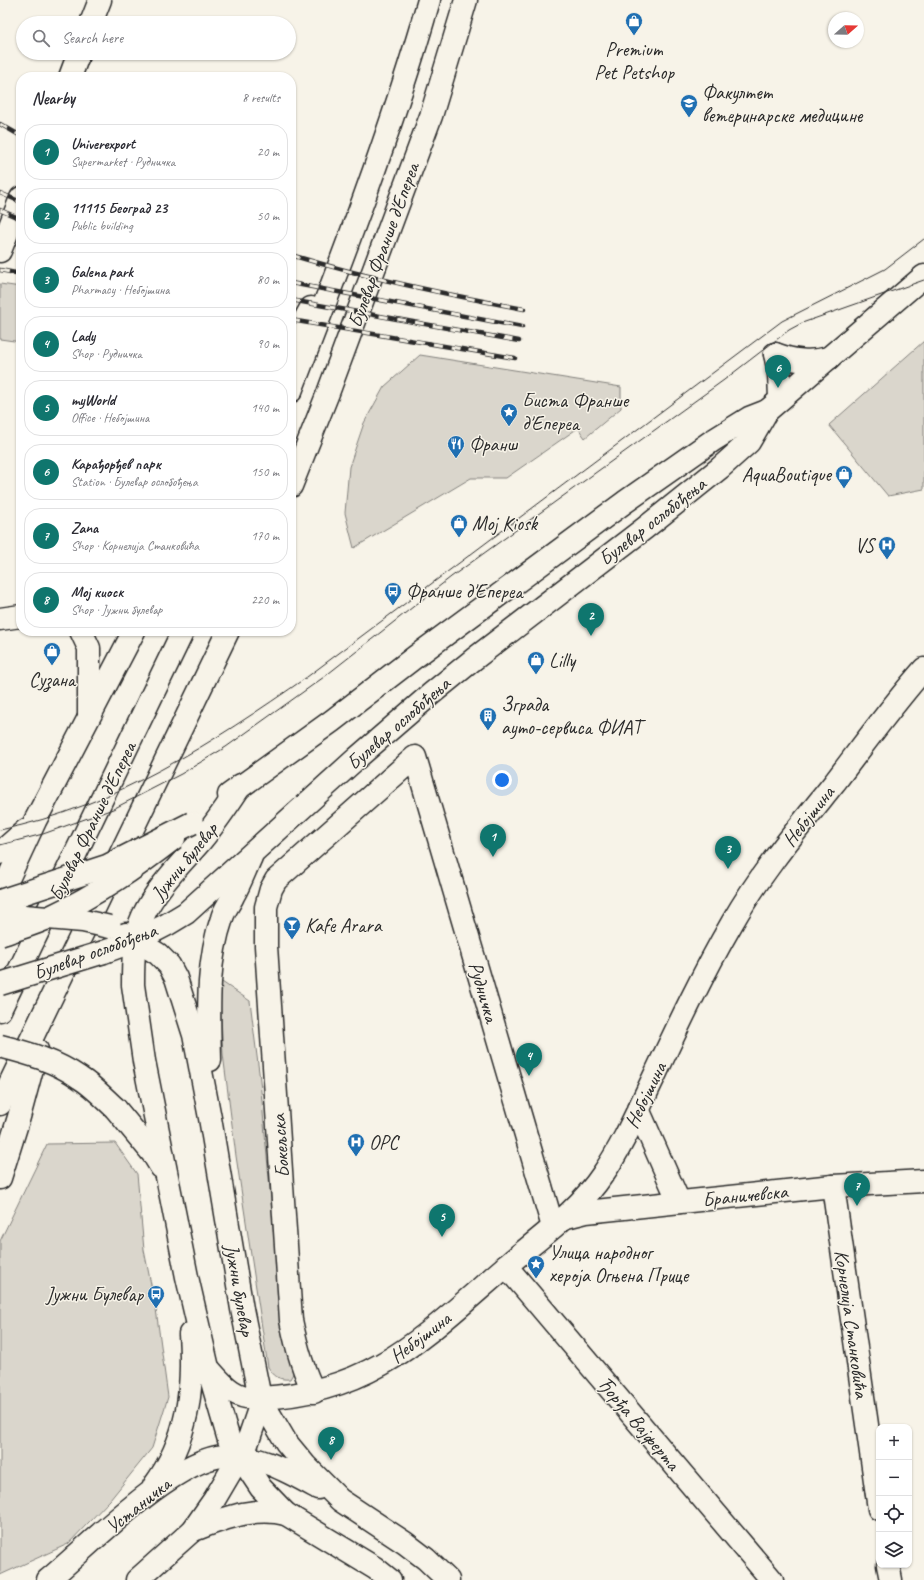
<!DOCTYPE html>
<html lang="en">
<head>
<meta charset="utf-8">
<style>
	body { margin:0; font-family:Caveat,sans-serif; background:#f7f7f7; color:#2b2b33 }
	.controls { position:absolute; right:12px; bottom:12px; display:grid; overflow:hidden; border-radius:8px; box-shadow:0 1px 3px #0004 }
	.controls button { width:36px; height:36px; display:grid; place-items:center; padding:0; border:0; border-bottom:1px solid #e1e1e2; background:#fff; color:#2b2b33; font:20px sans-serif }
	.compass { position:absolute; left:828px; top:12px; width:36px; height:36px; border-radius:50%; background:#fff; box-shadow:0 1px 3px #0004; rotate:70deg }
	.you { position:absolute; left:502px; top:780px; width:14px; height:14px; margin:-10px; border:3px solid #fff; border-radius:50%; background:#1a73e8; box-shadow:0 0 0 6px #1a73e833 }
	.badge { display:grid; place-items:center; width:26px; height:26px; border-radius:50%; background:#0f766e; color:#fff; font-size:13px; font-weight:700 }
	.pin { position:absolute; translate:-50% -33px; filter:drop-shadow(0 1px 2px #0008) }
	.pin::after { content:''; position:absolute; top:21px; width:14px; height:12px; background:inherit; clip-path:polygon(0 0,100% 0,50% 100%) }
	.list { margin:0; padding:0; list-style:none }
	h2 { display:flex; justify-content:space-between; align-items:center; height:52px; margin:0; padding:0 16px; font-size:17px }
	h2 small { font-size:13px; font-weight:400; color:#7c7c81 }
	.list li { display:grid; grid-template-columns:26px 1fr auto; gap:12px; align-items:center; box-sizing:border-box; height:56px; margin:0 8px 8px; padding:0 8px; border:1px solid #e1e1e2; border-radius:16px }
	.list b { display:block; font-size:15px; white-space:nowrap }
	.list p { margin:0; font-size:13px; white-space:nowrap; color:#7c7c81 }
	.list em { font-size:13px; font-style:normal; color:#7c7c81 }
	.icon { flex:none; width:22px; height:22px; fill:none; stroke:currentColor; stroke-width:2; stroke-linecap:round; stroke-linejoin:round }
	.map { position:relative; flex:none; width:924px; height:1580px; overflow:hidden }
	.search { position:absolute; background:#fff; box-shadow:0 1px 3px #0004; left:16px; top:16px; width:280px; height:44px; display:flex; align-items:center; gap:10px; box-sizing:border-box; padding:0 14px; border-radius:22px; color:#7c7c81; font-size:15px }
	.panel { position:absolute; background:#fff; box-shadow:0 1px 3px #0004; left:16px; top:72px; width:280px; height:564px; border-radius:16px }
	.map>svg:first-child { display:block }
	.green { fill:#dad6cc; stroke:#82807c }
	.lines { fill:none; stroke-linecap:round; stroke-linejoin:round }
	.street-casing { stroke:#2b2b2b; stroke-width:25 }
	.secondary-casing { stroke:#2b2b2b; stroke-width:25 }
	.highway-casing { stroke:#2b2b2b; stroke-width:25 }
	.street { stroke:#f7f3e8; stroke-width:22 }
	.secondary { stroke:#f7f3e8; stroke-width:22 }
	.highway { stroke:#f7f3e8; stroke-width:22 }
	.tram { stroke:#2b2b2b; stroke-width:1 }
	.rail-casing { stroke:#2b2b2b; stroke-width:4.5 }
	.rail { stroke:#f7f3e8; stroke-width:3; stroke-dasharray:9; stroke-linecap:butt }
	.secondary-bridge-casing { stroke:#2b2b2b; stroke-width:25; stroke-linecap:butt }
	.highway-bridge-casing { stroke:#2b2b2b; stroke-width:25; stroke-linecap:butt }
	.secondary-bridge { stroke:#f7f3e8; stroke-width:22 }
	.highway-bridge { stroke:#f7f3e8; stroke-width:22 }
	.labels { text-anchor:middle; stroke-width:3; stroke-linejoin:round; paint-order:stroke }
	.poi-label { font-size:20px; fill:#2b2b2b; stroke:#f7f3e8; text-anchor:start }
	.street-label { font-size:20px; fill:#2b2b2b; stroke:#f7f3e8 }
</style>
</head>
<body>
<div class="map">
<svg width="924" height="1580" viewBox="0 0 924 1580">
	<rect width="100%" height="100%" fill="#f7f3e8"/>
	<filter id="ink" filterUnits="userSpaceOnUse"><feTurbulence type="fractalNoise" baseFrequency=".025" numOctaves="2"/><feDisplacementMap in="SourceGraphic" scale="8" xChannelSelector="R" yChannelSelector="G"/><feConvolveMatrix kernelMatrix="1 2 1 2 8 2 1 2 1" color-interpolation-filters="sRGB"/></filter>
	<g filter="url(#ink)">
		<g class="green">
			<path d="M0,284L21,287V342L0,339Z"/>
			<path d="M924,341V489L888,496L829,425Z"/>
			<path d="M420,355L621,387V408L585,438L578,428L506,478H471L354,548L345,513L349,467L364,423L384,387Z"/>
			<path d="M219,980L250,1001L260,1080L281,1310L295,1370L290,1379C278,1380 274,1376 268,1367L236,1156L223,1054Z"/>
			<path d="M115,1143L137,1174L144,1250L156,1309L168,1397L152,1448L110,1500L68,1544L0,1575V1241L47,1144Z"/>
		</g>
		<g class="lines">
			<defs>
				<g id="street">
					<path d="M91,23L100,0"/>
					<path d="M70,77L79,53"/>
					<path d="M0,251L21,198"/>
					<path d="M0,619L21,616"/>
					<path d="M81,631L89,648V715"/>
					<path d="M638,1109L679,1202"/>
					<path d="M833,1186L879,1509"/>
					<path d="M566,1217L586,1212L833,1186L924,1181"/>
					<path d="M506,1266L772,1580"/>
					<path d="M314,1392C302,1369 296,1345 291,1320L266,946V907L271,889L276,880L415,757L553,1227"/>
					<path d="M260,1398C376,1393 428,1332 511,1262C543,1235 579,1210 603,1174C623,1145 638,1110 653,1079C678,1026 703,973 732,923C761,872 799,827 835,782C864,744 893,704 924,669"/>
					<path d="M888,1565L891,1580"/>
				</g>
				<g id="secondary">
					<path d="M775,354C794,361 810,363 829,358"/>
					<path d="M775,354L779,372L780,399"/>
					<path d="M241,785C228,805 215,824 200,842C180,865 156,888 143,916C133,937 133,963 133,985L144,1061L187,1277L208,1368L229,1440L261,1488L286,1514L375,1568L390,1580"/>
					<path d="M229,795L332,721L415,657L625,502L712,441L749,418L767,411L924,276"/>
					<path d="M126,934L158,954L169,965L176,978L194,1035L210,1118L242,1309L260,1398L286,1442L305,1465L340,1500L405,1543L426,1559L448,1580"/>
					<path d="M104,952C134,942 160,930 186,913L357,758L431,694L474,659L645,528L720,468L749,442L767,411"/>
					<path d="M210,1060C209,1013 206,964 222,918C224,910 230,903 233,896C240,884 245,870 251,857"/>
					<path d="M115,1108L153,1154L161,1167"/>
					<path d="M210,1370C224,1386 236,1400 260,1398"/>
					<path d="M154,1486C188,1440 194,1390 190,1334"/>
					<path d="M193,1530C224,1519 253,1506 286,1514"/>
					<path d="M48,1580C88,1547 173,1459 224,1456C258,1454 289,1472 318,1488"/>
					<path d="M137,1580L193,1530L214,1500L247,1444L259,1409L260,1398"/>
				</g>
				<g id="highway">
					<path d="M291,344L311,308"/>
					<path d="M291,391C341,262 391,133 429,0"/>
					<path d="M291,486L328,393L431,116L466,0"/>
					<path d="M0,853L26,830"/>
					<path d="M0,896L35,821L134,631"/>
					<path d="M0,1010L183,631"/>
					<path d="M0,1104L228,631"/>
					<path d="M0,1178L19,1117L37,1050"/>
				</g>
			</defs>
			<use href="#street" class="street-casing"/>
			<use href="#secondary" class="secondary-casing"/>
			<use href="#highway" class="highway-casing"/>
			<use href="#street" class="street"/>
			<use href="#secondary" class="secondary"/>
			<use href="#highway" class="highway"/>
			<g class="tram">
				<path d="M0,830C115,807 212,743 307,677L782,321L885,269L924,239"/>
				<path d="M0,845L43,834L113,809L181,774L226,747L324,677L451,577L724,380L789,330L802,323L924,280"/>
			</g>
			<defs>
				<g id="rail">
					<path d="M0,124L21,136"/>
					<path d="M0,193L21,202"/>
					<path d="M0,210L21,219"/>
					<path d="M291,255C367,278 445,294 524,309"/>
					<path d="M0,270L21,274"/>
					<path d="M291,283L522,327"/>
					<path d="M291,300L519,341"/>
					<path d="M291,320L515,358"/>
				</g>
			</defs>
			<use href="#rail" class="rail-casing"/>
			<use href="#rail" class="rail"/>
			<defs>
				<g id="secondary-bridge">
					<path d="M0,914L83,921L110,927"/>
					<path d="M0,935C17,929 36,924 52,916C98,894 134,869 174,838"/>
					<path d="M0,984L104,952"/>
					<path d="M0,1046C28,1053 56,1061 80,1078C93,1086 104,1098 115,1108"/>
				</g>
				<path id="highway-bridge" d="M0,901L107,866L192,823"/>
			</defs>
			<use href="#secondary-bridge" class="secondary-bridge-casing"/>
			<use href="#highway-bridge" class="highway-bridge-casing"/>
			<use href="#secondary-bridge" class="secondary-bridge"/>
			<use href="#highway-bridge" class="highway-bridge"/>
		</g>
	</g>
	<defs>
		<symbol id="shop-pin" viewBox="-11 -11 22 30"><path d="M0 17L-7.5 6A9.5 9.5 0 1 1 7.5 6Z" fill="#1f6fb2" stroke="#f7f3e8"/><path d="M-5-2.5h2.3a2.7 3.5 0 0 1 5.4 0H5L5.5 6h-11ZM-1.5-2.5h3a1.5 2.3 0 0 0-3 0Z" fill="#fff"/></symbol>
		<symbol id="university-pin" viewBox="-11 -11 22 30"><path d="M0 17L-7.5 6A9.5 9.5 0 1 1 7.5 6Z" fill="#1f6fb2" stroke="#f7f3e8"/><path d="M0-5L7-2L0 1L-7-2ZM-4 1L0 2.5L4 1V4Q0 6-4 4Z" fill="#fff"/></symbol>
		<symbol id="sight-pin" viewBox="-11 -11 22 30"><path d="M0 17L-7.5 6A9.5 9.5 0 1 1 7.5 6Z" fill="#1f6fb2" stroke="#f7f3e8"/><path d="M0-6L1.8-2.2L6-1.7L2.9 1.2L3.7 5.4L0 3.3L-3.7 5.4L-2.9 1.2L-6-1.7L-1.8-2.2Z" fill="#fff"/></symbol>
		<symbol id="restaurant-pin" viewBox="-11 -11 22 30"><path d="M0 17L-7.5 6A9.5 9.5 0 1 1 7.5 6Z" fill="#1f6fb2" stroke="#f7f3e8"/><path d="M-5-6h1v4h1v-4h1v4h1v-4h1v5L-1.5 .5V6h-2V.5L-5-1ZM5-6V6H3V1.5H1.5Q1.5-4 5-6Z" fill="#fff"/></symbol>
		<symbol id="hospital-pin" viewBox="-11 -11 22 30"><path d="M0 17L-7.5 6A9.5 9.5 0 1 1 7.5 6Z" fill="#1f6fb2" stroke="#f7f3e8"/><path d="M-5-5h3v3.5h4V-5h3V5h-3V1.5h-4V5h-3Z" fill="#fff"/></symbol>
		<symbol id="bus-pin" viewBox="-11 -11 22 30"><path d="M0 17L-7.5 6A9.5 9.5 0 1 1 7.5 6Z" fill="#1f6fb2" stroke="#f7f3e8"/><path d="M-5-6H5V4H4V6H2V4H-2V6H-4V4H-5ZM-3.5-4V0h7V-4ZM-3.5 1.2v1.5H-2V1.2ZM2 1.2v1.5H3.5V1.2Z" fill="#fff"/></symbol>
		<symbol id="building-pin" viewBox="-11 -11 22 30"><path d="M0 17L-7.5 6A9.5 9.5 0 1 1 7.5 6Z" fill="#1f6fb2" stroke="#f7f3e8"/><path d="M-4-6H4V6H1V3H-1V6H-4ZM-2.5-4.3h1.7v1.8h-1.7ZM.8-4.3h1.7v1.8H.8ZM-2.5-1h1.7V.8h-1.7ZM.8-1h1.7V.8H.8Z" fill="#fff"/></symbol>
		<symbol id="bar-pin" viewBox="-11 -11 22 30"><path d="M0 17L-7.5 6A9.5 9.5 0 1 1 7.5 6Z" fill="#1f6fb2" stroke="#f7f3e8"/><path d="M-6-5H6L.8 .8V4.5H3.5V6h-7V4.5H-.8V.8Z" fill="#fff"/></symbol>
	</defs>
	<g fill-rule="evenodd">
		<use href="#shop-pin" x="624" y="11" width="20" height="27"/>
		<use href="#university-pin" x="679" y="93" width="20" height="27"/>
		<use href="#sight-pin" x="499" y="402" width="20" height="27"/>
		<use href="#restaurant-pin" x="446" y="434" width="20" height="27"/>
		<use href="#shop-pin" x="834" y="464" width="20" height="27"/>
		<use href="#shop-pin" x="449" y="513" width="20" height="27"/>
		<use href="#hospital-pin" x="877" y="535" width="20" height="27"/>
		<use href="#bus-pin" x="383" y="581" width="20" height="27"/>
		<use href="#shop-pin" x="42" y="641" width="20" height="27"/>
		<use href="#shop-pin" x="526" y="650" width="20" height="27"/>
		<use href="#building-pin" x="478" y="706" width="20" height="27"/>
		<use href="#bar-pin" x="282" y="915" width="20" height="27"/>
		<use href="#hospital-pin" x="346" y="1132" width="20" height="27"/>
		<use href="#sight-pin" x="526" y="1254" width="20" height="27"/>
		<use href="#bus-pin" x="146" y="1284" width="20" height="27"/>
	</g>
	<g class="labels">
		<g class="poi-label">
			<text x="634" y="56" text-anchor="middle">Premium<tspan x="634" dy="23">Pet Petshop</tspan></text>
			<text x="702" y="99">Факултет<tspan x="702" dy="23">ветеринарске медицине</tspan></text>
			<text x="522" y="407">Биста Франше<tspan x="522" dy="23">д'Епереа</tspan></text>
			<text x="469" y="451">Франш</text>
			<text x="831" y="481" text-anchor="end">AquaBoutique</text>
			<text x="472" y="530">Moj Kiosk</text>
			<text x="874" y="552" text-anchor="end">VS</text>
			<text x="406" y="598">Франше д'Епереа</text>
			<text x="549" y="667">Lilly</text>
			<text x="52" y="686" text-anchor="middle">Сузана</text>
			<text x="501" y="711">Зграда<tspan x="501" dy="23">ауто-сервиса ФИАТ</tspan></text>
			<text x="305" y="932">Kafe Arara</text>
			<text x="369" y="1149">ОРС</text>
			<text x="549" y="1259">Улица народног<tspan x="549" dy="23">хероја Огњена Прице</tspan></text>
			<text x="143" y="1301" text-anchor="end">Јужни Булевар</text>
		</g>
		<g class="street-label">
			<text transform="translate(383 245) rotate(-70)" y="7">Булевар Франше д'Епереа</text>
			<text transform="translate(652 521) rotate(-38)" y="7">Булевар ослобођења</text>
			<text transform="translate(398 723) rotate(-41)" y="7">Булевар ослобођења</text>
			<text transform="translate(808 816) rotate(-52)" y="7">Небојшина</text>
			<text transform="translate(92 821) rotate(-64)" y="7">Булевар Франше д'Епереа</text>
			<text transform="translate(184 861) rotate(-51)" y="7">Јужни булевар</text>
			<text transform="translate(95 951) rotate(-20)" y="7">Булевар ослобођења</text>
			<text transform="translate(484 992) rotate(74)" y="7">Рудничка</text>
			<text transform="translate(645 1095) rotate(-64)" y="7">Небојшина</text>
			<text transform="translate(280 1146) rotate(-94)" y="7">Бокељска</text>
			<text transform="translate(745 1195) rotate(-6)" y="7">Браничевска</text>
			<text transform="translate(240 1290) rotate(80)" y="7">Јужни булевар</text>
			<text transform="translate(852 1324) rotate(82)" y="7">Корнелија Станковића</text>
			<text transform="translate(420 1337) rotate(-37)" y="7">Небојшина</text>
			<text transform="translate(639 1423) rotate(50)" y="7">Ђорђа Вајферта</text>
			<text transform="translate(138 1505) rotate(-39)" y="7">Устаничка</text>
		</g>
	</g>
</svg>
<div class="controls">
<button>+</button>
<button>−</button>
<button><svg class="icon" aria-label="locate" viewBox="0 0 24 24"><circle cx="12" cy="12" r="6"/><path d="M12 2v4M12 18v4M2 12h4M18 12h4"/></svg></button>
<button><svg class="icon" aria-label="layers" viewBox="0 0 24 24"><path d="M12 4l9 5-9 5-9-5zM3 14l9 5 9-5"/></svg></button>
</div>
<svg class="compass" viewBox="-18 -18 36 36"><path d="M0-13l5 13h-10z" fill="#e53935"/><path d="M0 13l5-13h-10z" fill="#7c7c81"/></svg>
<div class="you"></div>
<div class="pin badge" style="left:493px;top:857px">1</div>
<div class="pin badge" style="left:591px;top:636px">2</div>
<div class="pin badge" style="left:728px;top:869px">3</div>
<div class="pin badge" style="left:529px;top:1076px">4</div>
<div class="pin badge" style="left:442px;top:1237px">5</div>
<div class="pin badge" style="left:778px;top:388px">6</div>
<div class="pin badge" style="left:857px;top:1206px">7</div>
<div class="pin badge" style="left:331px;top:1460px">8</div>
<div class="search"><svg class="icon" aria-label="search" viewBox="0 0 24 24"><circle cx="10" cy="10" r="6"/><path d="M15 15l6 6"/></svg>Search here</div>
<section class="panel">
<h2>Nearby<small>8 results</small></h2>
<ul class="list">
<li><span class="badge">1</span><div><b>Univerexport</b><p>Supermarket · Рудничка</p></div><em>20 m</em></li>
<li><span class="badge">2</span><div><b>11115 Београд 23</b><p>Public building</p></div><em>50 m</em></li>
<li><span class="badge">3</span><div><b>Galena park</b><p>Pharmacy · Небојшина</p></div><em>80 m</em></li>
<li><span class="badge">4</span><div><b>Lady</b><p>Shop · Рудничка</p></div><em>90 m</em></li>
<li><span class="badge">5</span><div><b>myWorld</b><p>Office · Небојшина</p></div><em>140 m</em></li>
<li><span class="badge">6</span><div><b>Карађорђев парк</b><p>Station · Булевар ослобођења</p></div><em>150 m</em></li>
<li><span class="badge">7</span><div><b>Zana</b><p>Shop · Корнелија Станковића</p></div><em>170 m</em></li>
<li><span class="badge">8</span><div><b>Мој киоск</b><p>Shop · Јужни булевар</p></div><em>220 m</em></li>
</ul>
</section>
</div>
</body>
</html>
